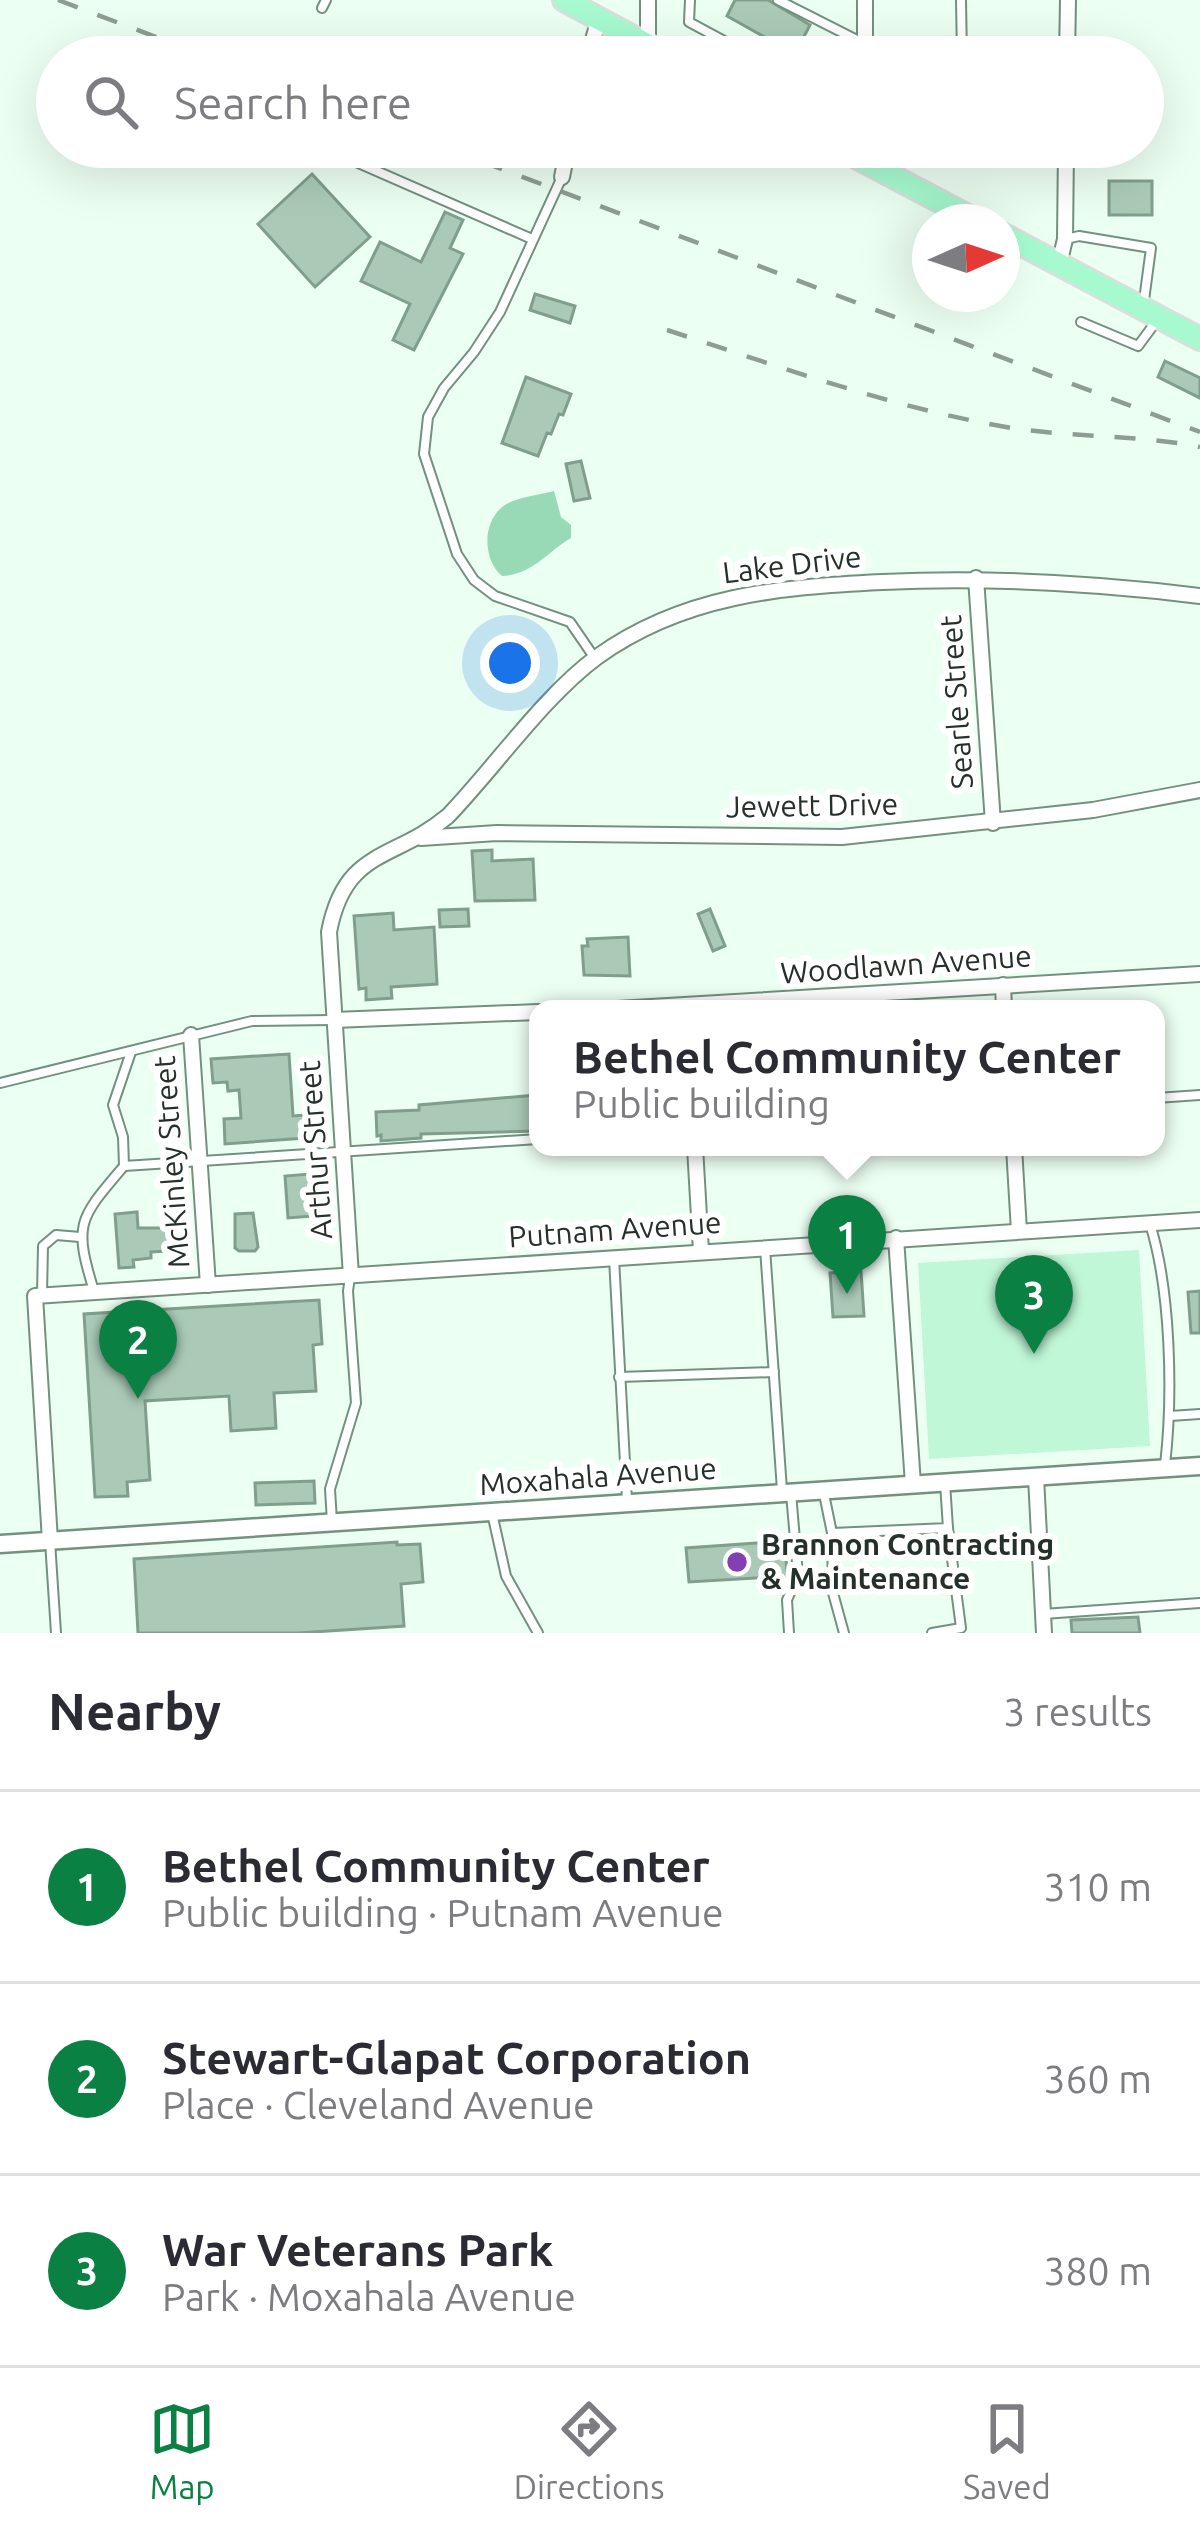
<!DOCTYPE html>
<html lang="en">
<head>
<meta charset="utf-8">
<style>
	body { margin:0; font-family:Ubuntu,sans-serif; background:#f7f7f7; color:#2b2b33 }
	.compass { position:absolute; left:912px; top:204px; width:108px; height:108px; border-radius:50%; background:#fff; box-shadow:0 12px 48px #0002; rotate:87deg }
	.you { position:absolute; left:510px; top:663px; width:42px; height:42px; margin:-30px; border:9px solid #fff; border-radius:50%; background:#1a73e8; box-shadow:0 0 0 18px #1a73e833 }
	.badge { display:grid; place-items:center; width:78px; height:78px; border-radius:50%; background:#0b8043; color:#fff; font-size:39px; font-weight:700 }
	.pin { position:absolute; translate:-50% -99px; filter:drop-shadow(0 3px 6px #0008) }
	.pin::after { content:''; position:absolute; top:63px; width:42px; height:36px; background:inherit; clip-path:polygon(0 0,100% 0,50% 100%) }
	.popup { position:absolute; left:529px; top:1000px; width:636px; height:156px; box-sizing:border-box; display:grid; place-content:center; border-radius:24px; background:#fff; filter:drop-shadow(0 3px 9px #0005); font-size:39px; white-space:nowrap; color:#7c7c81 }
	.popup b { font-size:45px; color:#2b2b33 }
	.popup::after { content:''; position:absolute; left:50%; top:100%; margin-left:-24px; border:24px solid transparent; border-top-color:#fff }
	.list { margin:0; padding:0; list-style:none }
	h2 { display:flex; justify-content:space-between; align-items:center; height:156px; margin:0; padding:0 48px; font-size:51px }
	h2 small { font-size:39px; font-weight:400; color:#7c7c81 }
	.list li { display:grid; grid-template-columns:78px 1fr auto; gap:36px; align-items:center; box-sizing:border-box; height:192px; padding:0 48px; border-top:3px solid #e1e1e2 }
	.list b { display:block; font-size:45px; white-space:nowrap }
	.list p { margin:0; font-size:39px; white-space:nowrap; color:#7c7c81 }
	.list em { font-size:39px; font-style:normal; color:#7c7c81 }
	.icon { flex:none; width:66px; height:66px; fill:none; stroke:currentColor; stroke-width:2; stroke-linecap:round; stroke-linejoin:round }
	.map { position:relative; flex:none; width:1200px; height:1633px; overflow:hidden }
	.search { position:absolute; background:#fff; box-shadow:0 12px 48px #0002; left:36px; right:36px; top:36px; height:132px; display:flex; align-items:center; gap:30px; box-sizing:border-box; padding:0 42px; border-radius:66px; color:#7c7c81; font-size:45px }
	.sheet { height:732px; background:#fff }
	nav { display:flex; justify-content:space-around; align-items:center; box-sizing:border-box; height:168px; border-top:3px solid #e1e1e2; background:#fff; font-size:33px; color:#7c7c81 }
	nav a { display:grid; justify-items:center; gap:6px }
	nav .on { color:#0b8043 }
	.map>svg:first-child { display:block }
	.green { fill:#c0f7d7 }
	.water { fill:#98dab5 }
	.building { fill:#aacab7; stroke:#809e8c; stroke-width:3 }
	.lines { fill:none; stroke-linecap:round; stroke-linejoin:round }
	.service-casing { stroke:#73917f; stroke-width:12 }
	.minor-casing { stroke:#73917f; stroke-width:18 }
	.tertiary-casing { stroke:#73917f; stroke-width:21 }
	.primary-casing { stroke:#dcdedd; stroke-width:26 }
	.service { stroke:#fff; stroke-width:8 }
	.minor { stroke:#fff; stroke-width:14 }
	.tertiary { stroke:#fff; stroke-width:16 }
	.primary { stroke:#a7fad0; stroke-width:21 }
	.rail { stroke:#8e9d94; stroke-width:4.5; stroke-dasharray:21 21; stroke-linecap:butt }
	.poi-dot { fill:#8440b3; stroke:#fff; stroke-width:4.5 }
	.labels { text-anchor:middle; stroke-width:12; stroke-linejoin:round; paint-order:stroke }
	.street-label { font-size:30px; fill:#243029; stroke:#fff }
	.poi-label { font-size:30px; font-weight:bold; fill:#243029; stroke:#fff; text-anchor:start }
</style>
</head>
<body>
<div class="map">
<svg width="1200" height="1633" viewBox="0 0 1200 1633">
	<rect width="100%" height="100%" fill="#ecfff3"/>
	<path class="green" d="M1139,1250L1150,1446L929,1459L918,1263Z"/>
	<path class="water" d="M554,491L561,517L571,525V538C547,552 532,575 502,576C483,560 481,521 505,505C517,497 540,495 554,491Z"/>
	<g class="building">
		<path d="M735,0H768L810,25L795,54L727,16Z"/>
		<path d="M312,174L370,237L315,287L258,224Z"/>
		<rect x="1109" y="181" width="43" height="34"/>
		<path d="M445,212L463,220L450,248L463,254L414,350L393,340L410,304L361,281L380,242L421,262Z"/>
		<path d="M535,294L575,306L570,323L530,310Z"/>
		<path d="M1165,361L1200,378V398L1158,377Z"/>
		<path d="M526,377L571,394L563,415L559,414L551,434L547,433L538,456L502,443Z"/>
		<path d="M581,461L590,498L574,501L566,464Z"/>
		<path d="M492,850V861L533,859L535,900L475,901L472,851Z"/>
		<path d="M468,909L469,926L440,927L439,910Z"/>
		<path d="M710,909L725,946L713,951L698,914Z"/>
		<path d="M393,913L394,930L434,927L437,984L391,987L392,998L366,1000V988L359,989L354,916Z"/>
		<path d="M628,937L630,976L584,975L582,946H588L587,939Z"/>
		<path d="M289,1054L293,1116L318,1114L319,1137L225,1144L224,1119L241,1118L239,1090L228,1091L227,1082L213,1083L211,1059Z"/>
		<path d="M538,1095V1131L421,1134V1138L381,1141V1135L377,1136L376,1112L419,1110V1105Z"/>
		<path d="M322,1173L325,1215L288,1218L285,1176Z"/>
		<path d="M137,1212L138,1228H182L183,1250L151,1252V1258L133,1260L134,1267L119,1268L115,1214Z"/>
		<path d="M253,1213L258,1247L255,1251H239L235,1248V1214Z"/>
		<path d="M861,1271L864,1316L833,1317L830,1273Z"/>
		<path d="M1200,1291V1333H1191L1188,1292Z"/>
		<path d="M319,1300L322,1344L313,1345L316,1391L274,1393L276,1428L231,1431L229,1396L145,1401L150,1480L127,1482L128,1496L95,1497L84,1314Z"/>
		<path d="M314,1481L315,1503L256,1505L255,1483Z"/>
		<path d="M785,1541L787,1576L689,1582L686,1548Z"/>
		<path d="M397,1542V1545L420,1544L423,1582L401,1584L404,1626L298,1633H138L134,1559Z"/>
		<path d="M1138,1617L1140,1633H1072L1071,1620Z"/>
	</g>
	<g class="lines">
		<defs>
			<g id="service">
				<path d="M690,0L689,22L754,57"/>
				<path d="M778,0L865,44"/>
				<path d="M961,0L962,57"/>
				<path d="M322,8L326,0"/>
				<path d="M340,155L532,239"/>
				<path d="M562,177L500,312L474,352L444,388L428,417L424,454L457,554L474,580L495,596L570,622L594,657"/>
				<path d="M1066,239L1079,236L1151,248L1143,308"/>
				<path d="M1081,322L1138,346L1158,319"/>
				<path d="M0,1083L252,1021L332,1020"/>
				<path d="M1156,1098L1200,1095"/>
				<path d="M124,1166L538,1139"/>
				<path d="M1150,1224C1171,1291 1173,1396 1165,1465"/>
				<path d="M765,1248L782,1490"/>
				<path d="M614,1258L627,1500"/>
				<path d="M94,1291C73,1223 79,1219 124,1166L123,1137L113,1105L131,1052"/>
				<path d="M42,1294L43,1246L56,1235L80,1237"/>
				<path d="M619,1377L774,1372"/>
				<path d="M1170,1416L1200,1414"/>
				<path d="M824,1494L832,1533L948,1528L945,1483"/>
				<path d="M492,1513L506,1576L538,1633"/>
				<path d="M332,1522L330,1489L356,1403L348,1291L350,1277"/>
				<path d="M832,1533L833,1593L844,1633"/>
				<path d="M50,1541L56,1633"/>
				<path d="M1043,1614L1200,1603"/>
				<path d="M789,1633L787,1600L798,1575L791,1493"/>
				<path d="M932,1633L961,1628L948,1528"/>
			</g>
			<g id="minor">
				<path d="M648,45V0"/>
				<path d="M588,57L599,19"/>
				<path d="M865,57V0"/>
				<path d="M1067,57L1068,0"/>
				<path d="M562,177L568,147"/>
				<path d="M1059,265L1065,239L1066,147"/>
				<path d="M976,578L993,823"/>
				<path d="M421,838L497,833L842,837L1093,810L1200,790"/>
				<path d="M1003,985L1004,1009"/>
				<path d="M617,1009L1200,974"/>
				<path d="M334,1020L538,1012"/>
				<path d="M191,1035L208,1285"/>
				<path d="M695,1147L701,1251"/>
				<path d="M1014,1147L1019,1231"/>
				<path d="M896,1238L913,1484"/>
				<path d="M351,1276L329,932C345,848 394,861 448,816C495,767 544,696 597,657C683,595 780,587 882,582C989,577 1094,583 1200,596"/>
				<path d="M1036,1477L1044,1633"/>
				<path d="M50,1541L35,1296L1200,1220"/>
			</g>
			<path id="tertiary" d="M0,1544L1200,1466"/>
			<g id="primary">
				<path d="M564,0L670,57"/>
				<path d="M837,147L979,222"/>
				<path d="M1002,234L1200,339"/>
			</g>
		</defs>
		<use href="#service" class="service-casing"/>
		<use href="#minor" class="minor-casing"/>
		<use href="#tertiary" class="tertiary-casing"/>
		<use href="#primary" class="primary-casing"/>
		<use href="#service" class="service"/>
		<use href="#minor" class="minor"/>
		<use href="#tertiary" class="tertiary"/>
		<use href="#primary" class="primary"/>
		<g class="rail">
			<path d="M58,0L209,57"/>
			<path d="M443,147L1200,432"/>
			<path d="M667,330C778,366 890,407 1006,427C1070,438 1136,434 1200,447"/>
		</g>
	</g>
	<circle class="poi-dot" cx="737" cy="1562" r="12"/>
	<g class="labels">
		<g class="street-label">
			<text transform="translate(792 565) rotate(-7)" y="10">Lake Drive</text>
			<text transform="translate(957 702) rotate(-94)" y="10">Searle Street</text>
			<text transform="translate(812 806) rotate(-1)" y="10">Jewett Drive</text>
			<text transform="translate(906 965) rotate(-4)" y="10">Woodlawn Avenue</text>
			<text transform="translate(316 1150) rotate(-94)" y="10">Arthur Street</text>
			<text transform="translate(172 1162) rotate(-94)" y="10">McKinley Street</text>
			<text transform="translate(615 1230) rotate(-4)" y="10">Putnam Avenue</text>
			<text transform="translate(598 1477) rotate(-4)" y="10">Moxahala Avenue</text>
		</g>
		<g class="poi-label">
			<text x="761" y="1555">Brannon Contracting<tspan x="761" dy="34">&amp; Maintenance</tspan></text>
		</g>
	</g>
</svg>
<svg class="compass" viewBox="-18 -18 36 36"><path d="M0-13l5 13h-10z" fill="#e53935"/><path d="M0 13l5-13h-10z" fill="#7c7c81"/></svg>
<div class="you"></div>
<div class="pin badge" style="left:847px;top:1294px">1</div>
<div class="popup"><b>Bethel Community Center</b>Public building</div>
<div class="pin badge" style="left:138px;top:1399px">2</div>
<div class="pin badge" style="left:1034px;top:1354px">3</div>
<div class="search"><svg class="icon" aria-label="search" viewBox="0 0 24 24"><circle cx="10" cy="10" r="6"/><path d="M15 15l6 6"/></svg>Search here</div>
</div>
<section class="sheet">
<h2>Nearby<small>3 results</small></h2>
<ul class="list">
<li><span class="badge">1</span><div><b>Bethel Community Center</b><p>Public building · Putnam Avenue</p></div><em>310 m</em></li>
<li><span class="badge">2</span><div><b>Stewart-Glapat Corporation</b><p>Place · Cleveland Avenue</p></div><em>360 m</em></li>
<li><span class="badge">3</span><div><b>War Veterans Park</b><p>Park · Moxahala Avenue</p></div><em>380 m</em></li>
</ul>
</section>
<nav>
<a class="on"><svg class="icon" aria-label="map" viewBox="0 0 24 24"><path d="M3 6l6-2 6 2 6-2v14l-6 2-6-2-6 2zM9 4v14M15 6v14"/></svg>Map</a>
<a><svg class="icon" aria-label="directions" viewBox="0 0 24 24"><path d="M12 3l9 9-9 9-9-9zM9 14v-3h6M13 9l2 2-2 2"/></svg>Directions</a>
<a><svg class="icon" aria-label="saved" viewBox="0 0 24 24"><path d="M7 4h10v16l-5-4-5 4z"/></svg>Saved</a>
</nav>
</body>
</html>
